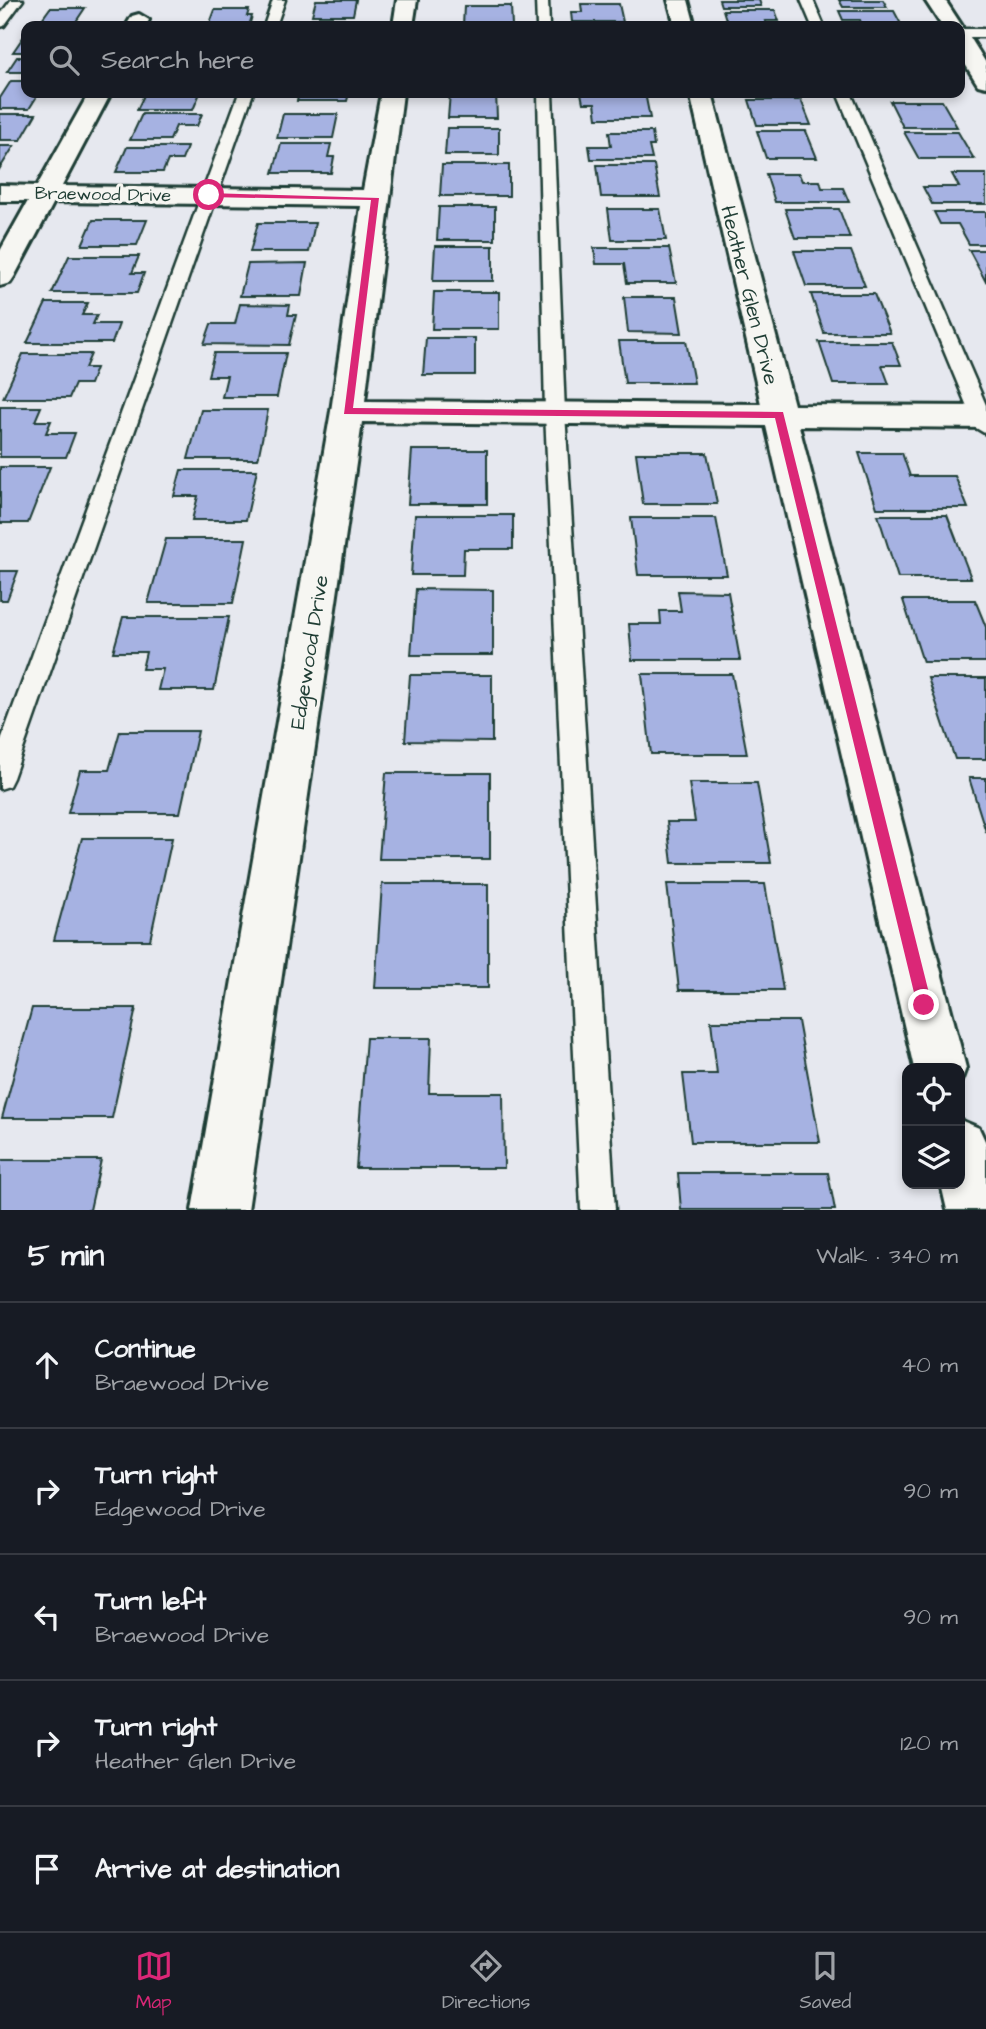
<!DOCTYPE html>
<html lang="en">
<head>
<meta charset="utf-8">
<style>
	body { margin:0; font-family:"Architects Daughter",sans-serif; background:#20242c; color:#f1f3f6 }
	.controls { position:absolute; right:21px; bottom:21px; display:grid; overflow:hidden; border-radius:14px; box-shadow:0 4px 10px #0003 }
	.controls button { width:63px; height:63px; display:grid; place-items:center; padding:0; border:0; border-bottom:2px solid #363941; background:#171b24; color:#f1f3f6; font:35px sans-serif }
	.stop { position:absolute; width:21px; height:21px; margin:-16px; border:5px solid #db2777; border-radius:50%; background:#fff }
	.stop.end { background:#db2777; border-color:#fff; box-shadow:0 2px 7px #0008 }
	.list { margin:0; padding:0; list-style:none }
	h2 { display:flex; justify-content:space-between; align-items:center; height:91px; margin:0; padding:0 28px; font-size:30px }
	h2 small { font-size:23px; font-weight:400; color:#9ea1a6 }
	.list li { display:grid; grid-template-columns:46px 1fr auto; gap:21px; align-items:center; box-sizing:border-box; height:126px; padding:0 28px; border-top:2px solid #363941 }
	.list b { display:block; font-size:26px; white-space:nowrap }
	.list p { margin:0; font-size:23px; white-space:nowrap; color:#9ea1a6 }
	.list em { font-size:23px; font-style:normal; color:#9ea1a6 }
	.icon { flex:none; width:38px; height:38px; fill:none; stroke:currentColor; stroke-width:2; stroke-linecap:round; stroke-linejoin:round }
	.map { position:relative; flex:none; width:986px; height:1210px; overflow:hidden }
	.search { position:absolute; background:#171b24; box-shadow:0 4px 10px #0003; left:21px; right:21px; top:21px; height:77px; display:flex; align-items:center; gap:18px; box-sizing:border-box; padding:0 24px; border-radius:14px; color:#9ea1a6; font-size:26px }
	.sheet { height:721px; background:#171b24 }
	nav { display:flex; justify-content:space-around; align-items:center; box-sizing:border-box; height:98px; border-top:2px solid #363941; background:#171b24; font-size:19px; color:#9ea1a6 }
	nav a { display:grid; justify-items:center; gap:4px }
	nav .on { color:#db2777 }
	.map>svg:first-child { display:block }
	.building { fill:#a6b2e2; stroke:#1f3d34; stroke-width:2 }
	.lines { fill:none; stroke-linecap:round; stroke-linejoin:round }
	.lane-casing { stroke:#1f3d34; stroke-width:5 }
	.street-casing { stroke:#1f3d34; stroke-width:6 }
	.secondary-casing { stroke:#1f3d34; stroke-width:6 }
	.lane { fill:#f6f6f2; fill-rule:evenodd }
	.street { fill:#f6f6f2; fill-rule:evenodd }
	.secondary { fill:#f6f6f2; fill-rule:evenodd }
	.route { fill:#db2777 }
	.labels { text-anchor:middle; stroke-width:6; stroke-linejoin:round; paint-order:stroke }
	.far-street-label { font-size:18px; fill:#1f3d34; stroke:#f6f6f2 }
	.street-label { font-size:21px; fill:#1f3d34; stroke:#f6f6f2 }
</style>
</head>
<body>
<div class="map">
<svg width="986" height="1210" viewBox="0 0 986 1210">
	<rect width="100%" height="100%" fill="#e6e8ef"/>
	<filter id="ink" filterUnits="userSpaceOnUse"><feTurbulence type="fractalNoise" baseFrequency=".0143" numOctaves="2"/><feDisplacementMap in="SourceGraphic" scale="14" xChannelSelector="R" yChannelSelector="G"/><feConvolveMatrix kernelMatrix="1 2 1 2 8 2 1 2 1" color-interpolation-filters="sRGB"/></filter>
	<g filter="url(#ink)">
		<g class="building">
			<path d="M316,0H356L353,15H312Z"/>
			<path d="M719,0H759L761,6H721Z"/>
			<path d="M839,0H883L887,7H843Z"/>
			<path d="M581,4H619L623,22H572L571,12H582Z"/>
			<path d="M464,6H511L512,26H463Z"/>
			<path d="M50,8H85L73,26H37Z"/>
			<path d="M215,10H249L247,16H252L249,26H209Z"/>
			<path d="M723,10H775L779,21H765L767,26H728Z"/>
			<path d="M839,11H894L902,26L862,25L860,20H843Z"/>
			<path d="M314,23H354V26H313Z"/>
			<path d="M26,33V52H13Z"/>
			<path d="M17,57H26V72H7Z"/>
			<path d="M11,81H26V93H39L29,109H0V98Z"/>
			<path d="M145,93H200L193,110H137Z"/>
			<path d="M299,93H349L347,101H297Z"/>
			<path d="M450,93H496L497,118H448Z"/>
			<path d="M581,93H645L650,118H597L595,103H583Z"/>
			<path d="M749,100H801L811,125H757Z"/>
			<path d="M890,101H942L957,127H903Z"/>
			<path d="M0,114H36L21,140H0Z"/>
			<path d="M142,114H202L197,126H176L170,140H130Z"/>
			<path d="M283,114H338L333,138H277Z"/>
			<path d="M447,128H499V155H445Z"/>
			<path d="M757,131H806L817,158H766Z"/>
			<path d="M609,132H652L654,146H649L652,159H591L589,146H611Z"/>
			<path d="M904,132H958L974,159H919Z"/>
			<path d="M281,144H331L328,157H334L331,173H273Z"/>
			<path d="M0,146H14L0,168Z"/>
			<path d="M127,147H187L182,160H168L163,172H116Z"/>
			<path d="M442,165H509V196H440Z"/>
			<path d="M597,165H654L660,197H601Z"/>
			<path d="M766,174H799L802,181H820L822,188H843L849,202H775Z"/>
			<path d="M952,174H986V204H932L923,187H959Z"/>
			<path d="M439,207H495V240H437Z"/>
			<path d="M608,209H660L666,240H612Z"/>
			<path d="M785,209H839L850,238H795Z"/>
			<path d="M934,212H986V244H969L958,224H940Z"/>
			<path d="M93,220H147L137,245H82Z"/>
			<path d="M258,223H315L309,252H250Z"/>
			<path d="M435,246H493V281H433Z"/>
			<path d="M594,248H669L676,283H627L624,264H596Z"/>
			<path d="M969,250H986V282Z"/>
			<path d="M794,251H851L865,286H806Z"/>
			<path d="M69,256H139L132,273H144L137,293H52Z"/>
			<path d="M307,263L301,296H240L248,264Z"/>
			<path d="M434,292H499V329H432Z"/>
			<path d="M811,294H874L890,333H824Z"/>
			<path d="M624,297H676L682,333L628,332Z"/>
			<path d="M46,303H88L82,315H97L93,324H119L112,343H27Z"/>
			<path d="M240,304L290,305L288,315H296L289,345L204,344L211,324H235Z"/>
			<path d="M426,338H475V375H423Z"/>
			<path d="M619,341H686L694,383H625Z"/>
			<path d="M819,342H892L901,365H882L889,384H833Z"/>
			<path d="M214,353H286L277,397H222L227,376H208Z"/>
			<path d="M23,354H91L85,368H96L90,384H75L69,398H3Z"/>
			<path d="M0,407H41L35,421H51L46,433H75L66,457H0Z"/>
			<path d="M201,410H268L258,459H188Z"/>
			<path d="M412,450H487V504H408Z"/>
			<path d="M636,453H707L717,504H643Z"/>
			<path d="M859,453H902L910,476H955L968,508H877Z"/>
			<path d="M0,467H50L28,523H0Z"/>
			<path d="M181,470H257L246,520H192L198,496H174Z"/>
			<path d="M415,515H513V549H464L463,575H411Z"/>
			<path d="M878,515H947L971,578H898Z"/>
			<path d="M631,518H716L727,575H638Z"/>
			<path d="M166,539H246L233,603H148Z"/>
			<path d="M0,571H18L7,600H0Z"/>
			<path d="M416,589L493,590V655H411Z"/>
			<path d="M678,591L728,592L740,660H632L629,624H661L660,611H681Z"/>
			<path d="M903,600H975L986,627V662H923Z"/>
			<path d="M123,617H229L214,690H158L163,669H142L146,652H113Z"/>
			<path d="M642,674H732L747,754H651Z"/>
			<path d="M410,675H492V742L405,741Z"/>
			<path d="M928,678H986V759H955Z"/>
			<path d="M120,731H198L180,813H68L80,770H109Z"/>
			<path d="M386,773H490V859H379Z"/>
			<path d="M969,778H986V832Z"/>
			<path d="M689,783H757L771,863H672L667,822H695Z"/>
			<path d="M82,838H172L150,940H54Z"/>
			<path d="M382,884H488V988H375Z"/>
			<path d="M667,884H765L783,990H679Z"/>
			<path d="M32,1008H136L112,1118H2Z"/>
			<path d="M711,1021H798L820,1142H691L683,1074H717Z"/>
			<path d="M366,1038H431L429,1093H503L504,1168H356Z"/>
			<path d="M0,1160H101L90,1210H0Z"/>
			<path d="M678,1173H828L835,1210H681Z"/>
		</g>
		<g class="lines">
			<defs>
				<g id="lane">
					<path d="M11,0H23L4,26L0,27V15Z"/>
					<path d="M273,0H285L276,26H264Z"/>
					<path d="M536,0H548L549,26H537Z"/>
					<path d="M801,0H813L824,26H812Z"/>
					<rect x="960" y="29" width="26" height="8"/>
					<path d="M239,93H253L13,778L9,786L0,789V743Z"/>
					<path d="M538,93H552L565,413L615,1210H581L545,413Z"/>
					<path d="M837,93H851L986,405V434L976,428Z"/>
				</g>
				<g id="street">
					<path d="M397,0H417L413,26H393Z"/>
					<path d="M668,0H688L695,26H675Z"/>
					<path d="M139,14L149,20L146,26H126L132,16Z"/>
					<path d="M89,93H111L62,186L363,190L381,93H403L365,401L761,404L690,93H712L794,405L986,406V428L799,426L966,1068L960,1084V1068H914L766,426L362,422L248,1210H192L331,411L361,206L54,202L14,277L10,283L0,286V251L28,201H0V185L37,186Z"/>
					<path d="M960,1120L979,1128L986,1143V1210H947L941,1184H960Z"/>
				</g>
				<g id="secondary">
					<path d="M925,0H945L962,26L960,30V26H942Z"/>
					<path d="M960,33L968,34L986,63V87L978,85L960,56Z"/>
				</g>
			</defs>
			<use href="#lane" class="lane-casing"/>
			<use href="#street" class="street-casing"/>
			<use href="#secondary" class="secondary-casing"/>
			<use href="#lane" class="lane"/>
			<use href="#street" class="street"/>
			<use href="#secondary" class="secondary"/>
		</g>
	</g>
	<path class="route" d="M209,193L379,198L353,408L783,412L932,1005L929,1010H919L917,1005L775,418L344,414L371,200L207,197Z"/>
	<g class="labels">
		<g class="far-street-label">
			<text transform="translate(103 194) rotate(1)" y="6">Braewood Drive</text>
		</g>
		<g class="street-label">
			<text transform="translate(750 295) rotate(76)" y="7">Heather Glen Drive</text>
			<text transform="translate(309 652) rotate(-81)" y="7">Edgewood Drive</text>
		</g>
	</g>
</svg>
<div class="controls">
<button><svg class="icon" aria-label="locate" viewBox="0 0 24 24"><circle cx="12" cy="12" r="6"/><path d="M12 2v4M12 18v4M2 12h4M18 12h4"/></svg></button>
<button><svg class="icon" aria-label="layers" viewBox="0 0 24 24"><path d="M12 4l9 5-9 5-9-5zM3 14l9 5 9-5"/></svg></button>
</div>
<div class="stop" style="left:209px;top:195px"></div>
<div class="stop end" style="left:924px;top:1005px"></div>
<div class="search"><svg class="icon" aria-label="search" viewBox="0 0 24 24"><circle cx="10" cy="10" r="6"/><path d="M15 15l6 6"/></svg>Search here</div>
</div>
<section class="sheet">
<h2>5 min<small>Walk · 340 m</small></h2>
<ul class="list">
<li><svg class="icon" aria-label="ahead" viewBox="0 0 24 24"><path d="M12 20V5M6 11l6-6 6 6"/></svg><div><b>Continue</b><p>Braewood Drive</p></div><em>40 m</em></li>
<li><svg class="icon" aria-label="right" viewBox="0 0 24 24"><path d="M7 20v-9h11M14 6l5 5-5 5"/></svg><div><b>Turn right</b><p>Edgewood Drive</p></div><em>90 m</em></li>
<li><svg class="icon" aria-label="left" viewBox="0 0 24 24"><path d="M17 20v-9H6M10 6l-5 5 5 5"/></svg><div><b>Turn left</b><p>Braewood Drive</p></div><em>90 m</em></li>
<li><svg class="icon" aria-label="right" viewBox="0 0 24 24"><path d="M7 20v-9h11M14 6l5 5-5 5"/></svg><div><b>Turn right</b><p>Heather Glen Drive</p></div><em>120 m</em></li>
<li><svg class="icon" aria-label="arrive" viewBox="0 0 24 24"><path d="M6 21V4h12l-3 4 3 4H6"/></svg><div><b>Arrive at destination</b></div></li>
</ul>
</section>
<nav>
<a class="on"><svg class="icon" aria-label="map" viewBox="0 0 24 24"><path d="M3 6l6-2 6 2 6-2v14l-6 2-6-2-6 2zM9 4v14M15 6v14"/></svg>Map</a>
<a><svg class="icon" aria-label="directions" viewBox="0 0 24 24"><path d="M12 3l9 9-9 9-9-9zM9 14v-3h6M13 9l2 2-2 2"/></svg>Directions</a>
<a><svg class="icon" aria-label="saved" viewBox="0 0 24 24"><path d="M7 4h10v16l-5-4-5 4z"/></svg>Saved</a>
</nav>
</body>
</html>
